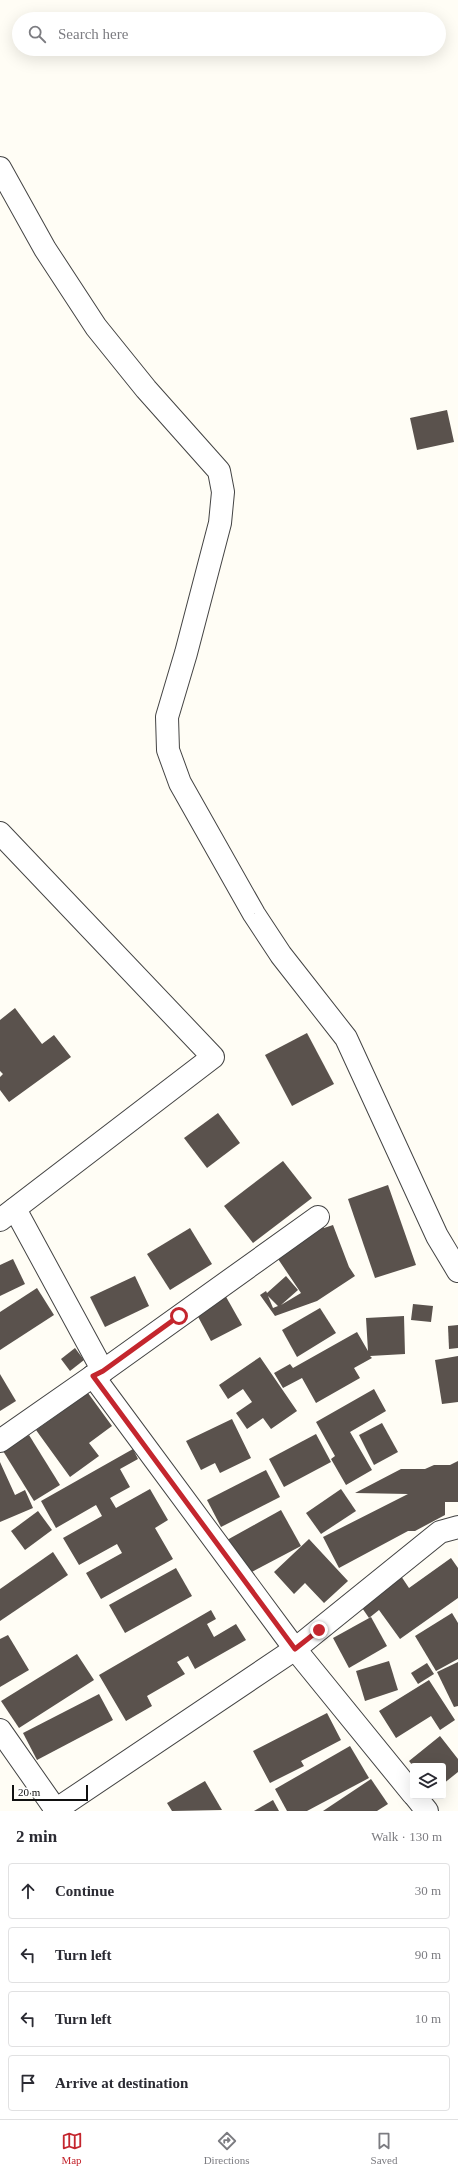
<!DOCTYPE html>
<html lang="en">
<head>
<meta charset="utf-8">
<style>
	body { margin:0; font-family:"Times New Roman",serif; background:#f7f7f7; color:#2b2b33 }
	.controls { position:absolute; right:12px; bottom:12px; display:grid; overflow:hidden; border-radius:4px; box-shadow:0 4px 16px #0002 }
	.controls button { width:36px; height:36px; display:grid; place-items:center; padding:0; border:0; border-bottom:1px solid #e1e1e2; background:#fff; color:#2b2b33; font:20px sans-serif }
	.scale { position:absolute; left:12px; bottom:10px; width:76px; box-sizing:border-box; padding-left:4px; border:2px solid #111; border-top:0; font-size:11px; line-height:14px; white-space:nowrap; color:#111; -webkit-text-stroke:3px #fff; paint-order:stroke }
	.stop { position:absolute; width:12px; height:12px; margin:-9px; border:3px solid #c4262e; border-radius:50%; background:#fff }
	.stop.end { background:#c4262e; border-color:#fff; box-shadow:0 1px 4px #0008 }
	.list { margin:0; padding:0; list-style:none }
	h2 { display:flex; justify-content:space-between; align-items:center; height:52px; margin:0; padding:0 16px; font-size:17px }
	h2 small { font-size:13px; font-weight:400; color:#7c7c81 }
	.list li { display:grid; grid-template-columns:26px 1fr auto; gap:12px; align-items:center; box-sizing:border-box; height:56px; margin:0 8px 8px; padding:0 8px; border:1px solid #e1e1e2; border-radius:4px }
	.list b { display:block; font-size:15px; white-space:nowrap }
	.list em { font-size:13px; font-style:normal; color:#7c7c81 }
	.icon { flex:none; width:22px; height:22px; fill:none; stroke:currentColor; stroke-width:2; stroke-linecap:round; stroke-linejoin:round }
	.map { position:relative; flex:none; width:458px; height:1811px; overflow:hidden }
	.search { position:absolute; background:#fff; box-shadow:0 4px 16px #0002; left:12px; right:12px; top:12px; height:44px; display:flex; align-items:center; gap:10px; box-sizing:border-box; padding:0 14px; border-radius:22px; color:#7c7c81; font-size:15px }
	.sheet { height:308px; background:#fff }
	nav { display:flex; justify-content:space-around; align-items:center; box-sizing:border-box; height:56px; border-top:1px solid #e1e1e2; background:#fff; font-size:11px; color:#7c7c81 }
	nav a { display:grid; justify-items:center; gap:2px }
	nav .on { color:#c4262e }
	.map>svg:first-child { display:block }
	.building { fill:#5a524d; fill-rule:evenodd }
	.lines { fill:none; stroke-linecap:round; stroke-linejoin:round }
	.minor-casing { stroke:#444; stroke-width:24 }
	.minor { stroke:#fff; stroke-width:22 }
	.route { stroke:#c4262e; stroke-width:5 }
</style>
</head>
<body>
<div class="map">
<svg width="458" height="1811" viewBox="0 0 458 1811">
	<rect width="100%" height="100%" fill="#fffdf5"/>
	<g class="building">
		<path d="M447,410L454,442L417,450L410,418Z"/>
		<path d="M15,1008L42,1044L54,1035L71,1057L9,1102L0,1090V1077L3,1074L0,1071V1020Z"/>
		<path d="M307,1033L334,1084L292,1106L265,1055Z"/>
		<path d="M218,1113L240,1143L207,1168L184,1138Z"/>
		<path d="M283,1161L312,1198L253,1243L224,1206Z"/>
		<path d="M388,1185L416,1265L375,1278L348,1199Z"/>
		<path d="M315,1216L324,1228L333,1225L349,1267L355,1276L317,1301L275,1316L260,1295L266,1291L267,1293L286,1276L298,1290L281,1305L301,1293L274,1253ZM268,1296L278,1306L273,1308Z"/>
		<path d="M190,1228L212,1264L170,1290L147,1254Z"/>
		<path d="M13,1259L25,1284L0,1296V1265Z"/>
		<path d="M135,1276L149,1306L105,1327L90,1297Z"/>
		<path d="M37,1288L54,1315L0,1350V1312Z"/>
		<path d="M225,1295L242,1325L211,1341L195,1311Z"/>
		<path d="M413,1304L433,1306L431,1322L411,1320Z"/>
		<path d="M320,1308L336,1333L297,1357L282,1330Z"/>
		<path d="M404,1316L405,1354L370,1356L372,1358L354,1368L360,1378L316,1403L302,1378L283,1388L274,1373L290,1364L293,1368L357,1332L368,1351L366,1318Z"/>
		<path d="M458,1325V1348L449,1349L448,1326Z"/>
		<path d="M75,1348L84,1360L70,1371L61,1359Z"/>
		<path d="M458,1356V1402L442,1404L435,1360Z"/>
		<path d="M260,1357L297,1411L271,1429L263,1418L247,1429L236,1413L252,1402L243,1389L228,1399L219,1385Z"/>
		<path d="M0,1374L16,1401L0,1411Z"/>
		<path d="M374,1389L386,1411L350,1432L372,1470L346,1485L331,1459L335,1456L316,1422Z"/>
		<path d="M88,1393L112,1426L89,1443L99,1456L70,1477L36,1430Z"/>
		<path d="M232,1419L251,1458L220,1473L215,1463L201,1470L186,1441Z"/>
		<path d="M382,1423L398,1452L374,1465L359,1435Z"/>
		<path d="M316,1434L331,1462L284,1487L269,1459Z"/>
		<path d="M29,1435L60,1485L34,1501L3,1451Z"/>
		<path d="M133,1449L138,1459L120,1469L130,1487L110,1498L116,1508L150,1489L168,1520L155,1528L173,1559L101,1599L86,1573L122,1553L117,1544L79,1565L63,1538L102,1516L96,1505L56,1528L41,1501Z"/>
		<path d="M458,1461V1502H445V1515L415,1531H408L339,1568L323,1537L408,1494L355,1493L401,1469H425L434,1465H450Z"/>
		<path d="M0,1462L15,1495L25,1490L33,1508L0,1522Z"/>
		<path d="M266,1470L280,1497L221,1527L207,1500Z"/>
		<path d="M341,1489L356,1511L321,1534L306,1513Z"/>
		<path d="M281,1510L301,1546L246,1575L227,1540Z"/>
		<path d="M38,1511L52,1530L25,1550L11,1531Z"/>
		<path d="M309,1539L348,1581L324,1603L305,1583L294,1594L274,1572Z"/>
		<path d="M53,1552L68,1575L0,1621V1589Z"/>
		<path d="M451,1558L458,1568V1598L400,1639L379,1610L369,1618L358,1602L399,1573L409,1588Z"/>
		<path d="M176,1568L192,1596L125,1633L109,1605Z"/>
		<path d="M211,1610L216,1619L207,1624L214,1637L236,1624L246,1640L195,1669L188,1656L177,1662L185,1674L147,1696L152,1706L126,1721L99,1675Z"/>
		<path d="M452,1613L458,1623V1659L436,1671L415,1636Z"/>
		<path d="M371,1617L387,1646L349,1668L333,1638Z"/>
		<path d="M8,1635L29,1670L0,1687V1639Z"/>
		<path d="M77,1654L94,1680L19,1728L1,1701Z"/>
		<path d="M389,1661L398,1690L365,1701L356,1671Z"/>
		<path d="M458,1662V1706L454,1707L437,1672Z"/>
		<path d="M427,1663L434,1674L418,1684L411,1673Z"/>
		<path d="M429,1680L455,1720L440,1730L431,1716L396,1738L379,1711Z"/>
		<path d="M99,1694L113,1720L37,1760L23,1733Z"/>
		<path d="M327,1713L341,1740L301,1761L304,1766L270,1783L253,1751Z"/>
		<path d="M440,1736L458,1759V1772L443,1784V1766H413L409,1761Z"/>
		<path d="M350,1746L369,1778L307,1811H287L275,1789Z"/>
		<path d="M371,1779L388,1804L377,1811H323Z"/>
		<path d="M205,1781L222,1810L172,1811L167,1803Z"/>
		<path d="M273,1800L279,1811H254Z"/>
	</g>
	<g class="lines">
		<defs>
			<g id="minor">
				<path d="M0,168L45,249L96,327L146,389L219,471L223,492L220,523L186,653L167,717L168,750L180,783L254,914L281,955L346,1038L437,1236L458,1271"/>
				<path d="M0,833L213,1057L0,1220"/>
				<path d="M15,1209L103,1371"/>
				<path d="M93,1376L295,1649L413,1794"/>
				<path d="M0,1441L93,1376L103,1371L318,1217"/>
				<path d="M0,1730L56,1810"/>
				<path d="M415,1796L427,1811"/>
				<path d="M54,1811L295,1649L440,1532L458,1527"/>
			</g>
		</defs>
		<use href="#minor" class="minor-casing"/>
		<use href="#minor" class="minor"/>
	</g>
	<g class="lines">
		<path class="route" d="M179,1316L103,1371L93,1376L295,1649L319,1630"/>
	</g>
</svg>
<div class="controls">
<button><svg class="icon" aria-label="layers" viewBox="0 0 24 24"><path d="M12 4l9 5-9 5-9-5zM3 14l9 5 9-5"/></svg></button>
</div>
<div class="scale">20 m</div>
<div class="stop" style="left:179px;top:1316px"></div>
<div class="stop end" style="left:319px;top:1630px"></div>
<div class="search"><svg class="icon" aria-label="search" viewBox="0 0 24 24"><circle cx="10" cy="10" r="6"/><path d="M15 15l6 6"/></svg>Search here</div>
</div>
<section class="sheet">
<h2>2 min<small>Walk · 130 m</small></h2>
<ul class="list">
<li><svg class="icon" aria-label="ahead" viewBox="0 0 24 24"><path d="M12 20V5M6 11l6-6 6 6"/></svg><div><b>Continue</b></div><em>30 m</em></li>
<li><svg class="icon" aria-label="left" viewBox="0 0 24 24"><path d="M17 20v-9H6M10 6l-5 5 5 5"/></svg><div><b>Turn left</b></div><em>90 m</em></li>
<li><svg class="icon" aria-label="left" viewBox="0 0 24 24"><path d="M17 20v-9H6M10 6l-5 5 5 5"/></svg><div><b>Turn left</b></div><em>10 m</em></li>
<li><svg class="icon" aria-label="arrive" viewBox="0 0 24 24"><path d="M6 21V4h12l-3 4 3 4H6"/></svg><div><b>Arrive at destination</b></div></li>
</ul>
</section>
<nav>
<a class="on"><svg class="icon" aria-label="map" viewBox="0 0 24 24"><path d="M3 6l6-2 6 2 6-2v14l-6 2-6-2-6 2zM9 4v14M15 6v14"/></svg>Map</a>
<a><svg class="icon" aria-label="directions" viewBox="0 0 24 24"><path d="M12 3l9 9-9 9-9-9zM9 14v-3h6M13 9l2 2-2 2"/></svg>Directions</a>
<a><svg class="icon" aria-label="saved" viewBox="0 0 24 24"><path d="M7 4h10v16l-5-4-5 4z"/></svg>Saved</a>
</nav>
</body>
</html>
